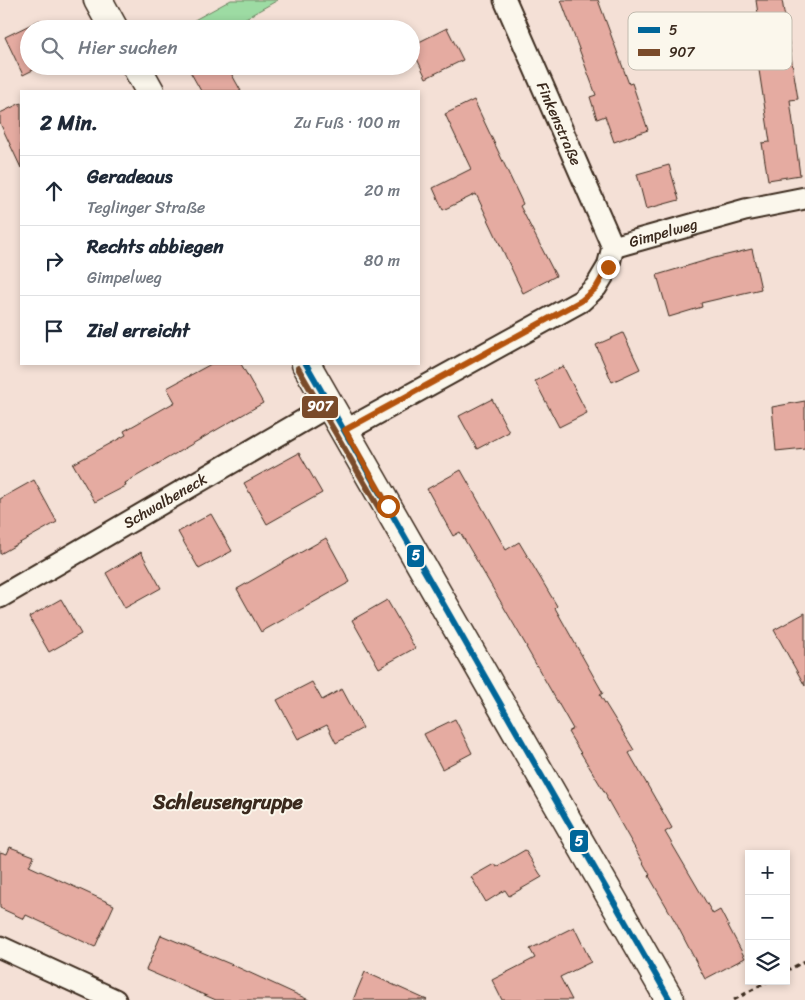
<!DOCTYPE html>
<html lang="de">
<head>
<meta charset="utf-8">
<style>
	body { margin:0; font-family:Sriracha,sans-serif; background:#f6f6f7; color:#1f2937 }
	.controls { position:absolute; right:15px; bottom:15px; display:grid; overflow:hidden; border-radius:0px; box-shadow:0 2px 8px #0003 }
	.controls button { width:45px; height:45px; display:grid; place-items:center; padding:0; border:0; border-bottom:1px solid #e0e1e3; background:#fff; color:#1f2937; font:25px sans-serif }
	.stop { position:absolute; width:15px; height:15px; margin:-11px; border:4px solid #b45309; border-radius:50%; background:#fff }
	.stop.end { background:#b45309; border-color:#fff; box-shadow:0 1px 5px #0008 }
	.list { margin:0; padding:0; list-style:none }
	h2 { display:flex; justify-content:space-between; align-items:center; height:65px; margin:0; padding:0 20px; font-size:21px }
	h2 small { font-size:16px; font-weight:400; color:#747a83 }
	.list li { display:grid; grid-template-columns:32px 1fr auto; gap:15px; align-items:center; box-sizing:border-box; height:70px; padding:0 20px; border-top:1px solid #e0e1e3 }
	.list b { display:block; font-size:19px; white-space:nowrap }
	.list p { margin:0; font-size:16px; white-space:nowrap; color:#747a83 }
	.list em { font-size:16px; font-style:normal; color:#747a83 }
	.icon { flex:none; width:28px; height:28px; fill:none; stroke:currentColor; stroke-width:2; stroke-linecap:round; stroke-linejoin:round }
	.map { position:relative; flex:none; width:805px; height:1000px; overflow:hidden }
	.search { position:absolute; background:#fff; box-shadow:0 2px 8px #0003; left:20px; top:20px; width:400px; height:55px; display:flex; align-items:center; gap:12px; box-sizing:border-box; padding:0 18px; border-radius:28px; color:#747a83; font-size:19px }
	.panel { position:absolute; background:#fff; box-shadow:0 2px 8px #0003; left:20px; top:90px; width:400px; height:275px; border-radius:0px }
	.map>svg:first-child { display:block }
	.green { fill:#9ddba3; stroke:#6c8260 }
	.building { fill:#e5aba1; stroke:#3b2a1e }
	.lines { fill:none; stroke-linecap:round; stroke-linejoin:round }
	.street-casing { stroke:#3b2a1e; stroke-width:25 }
	.secondary-casing { stroke:#3b2a1e; stroke-width:31 }
	.path { stroke:#3b2a1e; stroke-width:3; stroke-dasharray:5 4; stroke-linecap:butt }
	.street { stroke:#fbf7ec; stroke-width:21 }
	.secondary { stroke:#fbf7ec; stroke-width:28 }
	.bus-1-casing { stroke:#fbf7ec; stroke-width:10 }
	.bus-2-casing { stroke:#fbf7ec; stroke-width:10 }
	.bus-1 { stroke:#069; stroke-width:6 }
	.bus-2 { stroke:#7a4b2a; stroke-width:6 }
	.route { stroke:#b45309; stroke-width:6 }
	.labels { text-anchor:middle; stroke-width:4; stroke-linejoin:round; paint-order:stroke }
	.street-label { font-size:15px; fill:#3b2a1e; stroke:#fbf7ec }
	.district-label { font-size:20px; font-weight:bold; fill:#3b2a1e; stroke:#fbf7ec }
	.key { fill:#fbf7ec; stroke:#c1baae; stroke-width:1 }
	.key-label { font-size:14px; fill:#3b2a1e }
	.line-badge { stroke:#fbf7ec; stroke-width:2 }
	.badge-label { font-size:14px; text-anchor:middle; font-weight:bold; fill:#fff }
</style>
</head>
<body>
<div class="map">
<svg width="805" height="1000" viewBox="0 0 805 1000">
	<rect width="100%" height="100%" fill="#f4e0d6"/>
	<filter id="ink" filterUnits="userSpaceOnUse"><feTurbulence type="fractalNoise" baseFrequency=".02" numOctaves="2"/><feDisplacementMap in="SourceGraphic" scale="10" xChannelSelector="R" yChannelSelector="G"/><feConvolveMatrix kernelMatrix="1 2 1 2 8 2 1 2 1" color-interpolation-filters="sRGB"/></filter>
	<g filter="url(#ink)">
		<path class="green" d="M231,0H278L226,29H178Z"/>
		<g class="building">
			<path d="M561,0H598L629,84L632,83L648,130L614,142L605,116L597,119L590,97L596,95Z"/>
			<path d="M756,0H782L798,99L790,100L800,175L768,180L762,143L770,142L757,57L764,56Z"/>
			<path d="M40,20L44,29H29V66H41L23,75L5,37Z"/>
			<path d="M447,28L463,60L426,78L411,46Z"/>
			<path d="M187,66H227L241,91H201Z"/>
			<path d="M474,100L523,204L520,206L556,276L523,293L476,194L443,210L433,188L471,169L445,114Z"/>
			<path d="M21,103V168L0,123V113Z"/>
			<path d="M669,165L679,200L646,209L637,174Z"/>
			<path d="M752,249L761,289L701,303L702,307L669,317L657,275L714,258Z"/>
			<path d="M623,333L640,369L612,382L596,345Z"/>
			<path d="M211,364H241L263,403L180,451L125,483L126,486L95,502L73,464L126,435L124,431L175,402L167,388Z"/>
			<path d="M563,366L587,413L559,427L535,381Z"/>
			<path d="M492,399L509,432L477,449L459,416Z"/>
			<path d="M805,401V448L776,451L772,407Z"/>
			<path d="M299,453L322,493L267,524L244,483Z"/>
			<path d="M461,470L506,550L519,542L557,606L555,608L603,693L600,695L634,750L629,753L672,828L665,832L713,914L720,910L745,958L705,979L676,923L649,876L650,875L606,797L607,796L568,732L573,729L526,647H527L460,532L453,536L427,489Z"/>
			<path d="M34,480L57,522L0,554V499Z"/>
			<path d="M211,514L232,551L199,569L178,532Z"/>
			<path d="M326,538L350,582L261,632L237,589Z"/>
			<path d="M141,552L161,588L125,608L106,573Z"/>
			<path d="M61,599L81,634L49,652L29,617Z"/>
			<path d="M387,600L415,648L379,668L352,620Z"/>
			<path d="M805,613V686L774,630Z"/>
			<path d="M312,682L322,700L342,689L363,728L336,743L327,725L298,739L277,700Z"/>
			<path d="M455,719L472,753L442,769L424,734Z"/>
			<path d="M10,847L34,856L29,866L114,905L95,947L26,915L24,919L0,908V852L7,854Z"/>
			<path d="M525,850L542,877L509,896L505,890L486,902L471,877L494,864L496,867Z"/>
			<path d="M574,927L591,962L560,977L572,1000H502L492,980L535,958L530,949Z"/>
			<path d="M161,935L235,966L309,1000H216L146,970Z"/>
			<path d="M365,972L427,1000H353Z"/>
		</g>
		<g class="lines">
			<defs>
				<g id="street">
					<path id="s1" d="M505,0L613,247"/>
					<path id="s2" d="M613,247L745,210L805,198"/>
					<path d="M345,431L581,301L596,287L608,267L613,247"/>
					<path id="s3" d="M0,597L330,405"/>
					<path d="M0,947L115,1000"/>
				</g>
				<g id="secondary">
					<path d="M98,0L114,29"/>
					<path d="M136,66L150,91"/>
					<path d="M306,364L670,1000"/>
				</g>
			</defs>
			<use href="#street" class="street-casing"/>
			<use href="#secondary" class="secondary-casing"/>
			<g class="path">
				<path d="M786,971L805,961"/>
				<path d="M734,1000L768,981"/>
			</g>
			<use href="#street" class="street"/>
			<use href="#secondary" class="secondary"/>
			<defs>
				<path id="bus-1" d="M306,364L670,1000"/>
				<path id="bus-2" d="M298,368L380,510"/>
			</defs>
			<use href="#bus-1" class="bus-1-casing"/>
			<use href="#bus-2" class="bus-2-casing"/>
			<use href="#bus-1" class="bus-1"/>
			<use href="#bus-2" class="bus-2"/>
		</g>
	</g>
	<g class="lines" filter="url(#ink)">
		<path class="route" d="M388,506L345,430L581,301L596,288L608,267"/>
	</g>
	<g class="labels">
		<g class="street-label">
			<text dy="5" stroke="none"><textPath href="#s1" startOffset="135">Finkenstraße</textPath></text>
			<text dy="5" stroke="none"><textPath href="#s2" startOffset="52">Gimpelweg</textPath></text>
			<text dy="5" stroke="none"><textPath href="#s3" startOffset="191">Schwalbeneck</textPath></text>
		</g>
		<g class="district-label">
			<text x="228" y="809">Schleusengruppe</text>
		</g>
	</g>
	<rect x="628" y="12" width="164" height="58" rx="8" class="key"/>
	<rect x="638" y="27" width="22" height="6" fill="#069"/>
	<rect x="638" y="49" width="22" height="7" fill="#7a4b2a"/>
	<g class="key-label">
		<text x="669" y="35">5</text>
		<text x="669" y="57">907</text>
	</g>
	<g class="line-badge">
		<rect x="301" y="395" width="38" height="24" rx="5" fill="#7a4b2a"/>
		<rect x="406" y="544" width="19" height="24" rx="5" fill="#069"/>
		<rect x="569" y="829" width="20" height="24" rx="5" fill="#069"/>
	</g>
	<g class="badge-label">
		<text x="320" y="411">907</text>
		<text x="416" y="560">5</text>
		<text x="579" y="846">5</text>
	</g>
</svg>
<div class="controls">
<button>+</button>
<button>−</button>
<button><svg class="icon" aria-label="layers" viewBox="0 0 24 24"><path d="M12 4l9 5-9 5-9-5zM3 14l9 5 9-5"/></svg></button>
</div>
<div class="stop" style="left:388px;top:506px"></div>
<div class="stop end" style="left:608px;top:267px"></div>
<div class="search"><svg class="icon" aria-label="search" viewBox="0 0 24 24"><circle cx="10" cy="10" r="6"/><path d="M15 15l6 6"/></svg>Hier suchen</div>
<section class="panel">
<h2>2 Min.<small>Zu Fuß · 100 m</small></h2>
<ul class="list">
<li><svg class="icon" aria-label="ahead" viewBox="0 0 24 24"><path d="M12 20V5M6 11l6-6 6 6"/></svg><div><b>Geradeaus</b><p>Teglinger Straße</p></div><em>20 m</em></li>
<li><svg class="icon" aria-label="right" viewBox="0 0 24 24"><path d="M7 20v-9h11M14 6l5 5-5 5"/></svg><div><b>Rechts abbiegen</b><p>Gimpelweg</p></div><em>80 m</em></li>
<li><svg class="icon" aria-label="arrive" viewBox="0 0 24 24"><path d="M6 21V4h12l-3 4 3 4H6"/></svg><div><b>Ziel erreicht</b></div></li>
</ul>
</section>
</div>
</body>
</html>
